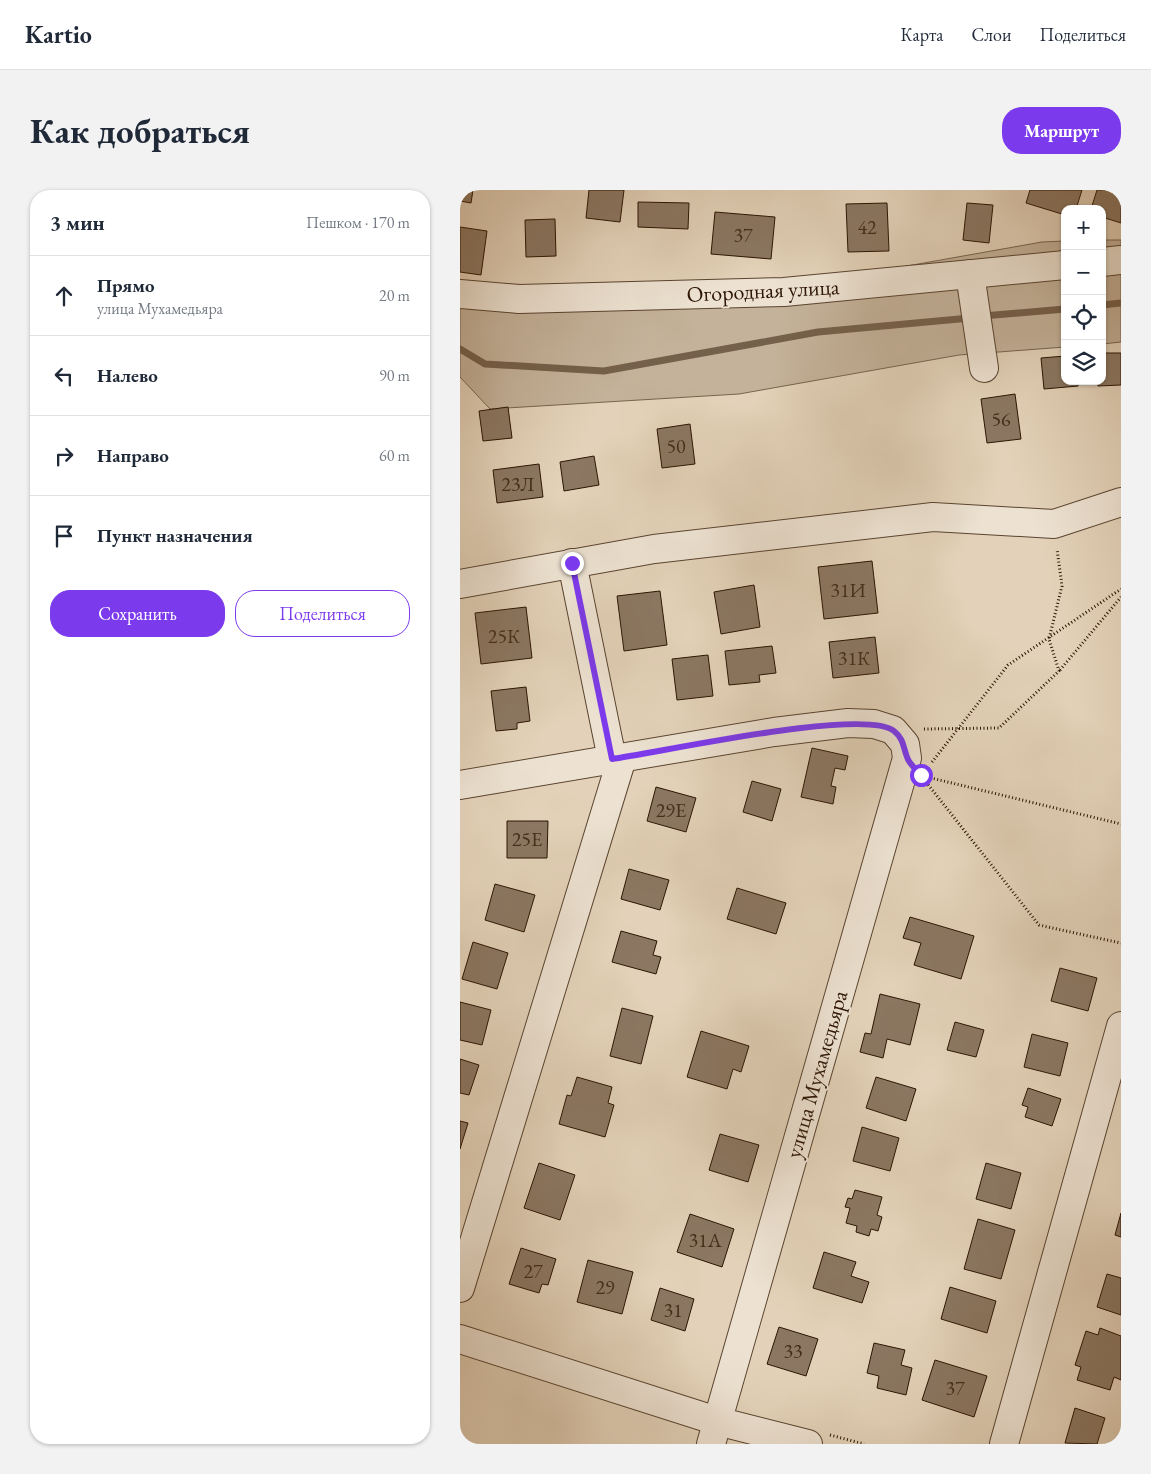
<!DOCTYPE html>
<html lang="ru">
<head>
<meta charset="utf-8">
<style>
	body { margin:0; font-family:"EB Garamond",serif; background:#f2f2f3; color:#1f2937 }
	.controls { position:absolute; right:15px; top:15px; display:grid; overflow:hidden; border-radius:10px; box-shadow:0 1px 4px #0004 }
	.controls button { width:45px; height:45px; display:grid; place-items:center; padding:0; border:0; border-bottom:1px solid #e0e1e3; background:#fff; color:#1f2937; font:25px sans-serif }
	.stop { position:absolute; width:15px; height:15px; margin:-11px; border:4px solid #7c3aed; border-radius:50%; background:#fff }
	.stop.end { background:#7c3aed; border-color:#fff; box-shadow:0 1px 5px #0008 }
	.list { margin:0; padding:0; list-style:none }
	h2 { display:flex; justify-content:space-between; align-items:center; height:65px; margin:0; padding:0 20px; font-size:21px }
	h2 small { font-size:16px; font-weight:400; color:#747a83 }
	.list li { display:grid; grid-template-columns:32px 1fr auto; gap:15px; align-items:center; box-sizing:border-box; height:80px; padding:0 20px; border-top:1px solid #e0e1e3 }
	.list b { display:block; font-size:19px; white-space:nowrap }
	.list p { margin:0; font-size:16px; white-space:nowrap; color:#747a83 }
	.list em { font-size:16px; font-style:normal; color:#747a83 }
	.actions { display:flex; gap:10px; padding:15px 20px }
	.actions a { flex:1; padding:11px 0; border:1px solid #7c3aed; border-radius:20px; text-align:center; font-size:18px; color:#7c3aed }
	.actions .main { background:#7c3aed; color:#fff }
	.icon { flex:none; width:28px; height:28px; fill:none; stroke:currentColor; stroke-width:2; stroke-linecap:round; stroke-linejoin:round }
	.map { position:relative; flex:none; width:661px; height:1254px; overflow:hidden; border-radius:20px }
	header { display:flex; align-items:center; gap:30px; box-sizing:border-box; height:70px; padding:0 25px; background:#fff; border-bottom:1px solid #e0e1e3 }
	header strong { font-size:24px }
	nav { display:flex; gap:28px; margin-inline-start:auto; font-size:18px }
	.intro { display:flex; align-items:center; justify-content:space-between; box-sizing:border-box; height:120px; padding:0 30px }
	h1 { margin:0; font-size:35px }
	.button { padding:12px 22px; border-radius:20px; background:#7c3aed; color:#fff; font-size:18px; font-weight:700 }
	main { display:flex; gap:30px; padding:0 30px }
	aside { flex:1; background:#fff; border-radius:20px; box-shadow:0 1px 4px #0004 }
	.map>svg:first-child { display:block }
	.green { fill:#c4b29a; stroke:#78644e }
	.lines { fill:none; stroke-linecap:round; stroke-linejoin:round }
	.stream { stroke:#75604b; stroke-width:7 }
	.building { fill:#8b7762; stroke:#2c1503 }
	.minor-casing { stroke:#5a4430; stroke-width:30 }
	.path { stroke:#2c1503; stroke-width:3; stroke-dasharray:1 2.5; stroke-linecap:butt }
	.minor { stroke:#ede2d2; stroke-width:28 }
	.route { stroke:#7c3aed; stroke-width:6 }
	.labels { text-anchor:middle; stroke-width:4; stroke-linejoin:round; paint-order:stroke }
	.number-label { font-size:20px; fill:#442e1b }
	.street-label { font-size:22px; fill:#2c1503; stroke:#ede2d2 }
</style>
</head>
<body>
<header>
<strong>Kartio</strong>
<nav><a>Карта</a><a>Слои</a><a>Поделиться</a></nav>
</header>
<div class="intro"><h1>Как добраться</h1><a class="button">Маршрут</a></div>
<main>
<aside>
<h2>3 мин<small>Пешком · 170 m</small></h2>
<ul class="list">
<li><svg class="icon" aria-label="ahead" viewBox="0 0 24 24"><path d="M12 20V5M6 11l6-6 6 6"/></svg><div><b>Прямо</b><p>улица Мухамедьяра</p></div><em>20 m</em></li>
<li><svg class="icon" aria-label="left" viewBox="0 0 24 24"><path d="M17 20v-9H6M10 6l-5 5 5 5"/></svg><div><b>Налево</b></div><em>90 m</em></li>
<li><svg class="icon" aria-label="right" viewBox="0 0 24 24"><path d="M7 20v-9h11M14 6l5 5-5 5"/></svg><div><b>Направо</b></div><em>60 m</em></li>
<li><svg class="icon" aria-label="arrive" viewBox="0 0 24 24"><path d="M6 21V4h12l-3 4 3 4H6"/></svg><div><b>Пункт назначения</b></div></li>
</ul>
<div class="actions"><a class="main">Сохранить</a><a>Поделиться</a></div>
</aside>
<div class="map">
<svg width="661" height="1254" viewBox="0 0 661 1254">
	<rect width="100%" height="100%" fill="#e3d2b9"/>
	<filter id="stains"><feTurbulence type="fractalNoise" baseFrequency=".004" numOctaves="4"/><feColorMatrix values="0 0 0 0 .2 0 0 0 0 .09 0 0 0 0 .02 0 0 0 .5 -.17"/></filter>
	<radialGradient id="worn" r=".72"><stop offset=".6" stop-color="#630" stop-opacity="0"/><stop offset="1" stop-color="#630" stop-opacity=".3"/></radialGradient>
	<g class="green">
		<path d="M642,50H661V152L642,154Z"/>
		<path d="M605,51V157L499,165L279,204L30,219L0,187V115L340,95L582,52Z"/>
	</g>
	<g class="lines">
		<g class="stream">
			<path d="M642,115L661,113"/>
			<path d="M523,126L605,119"/>
			<path d="M0,159L25,174L144,181L358,142L510,128"/>
		</g>
	</g>
	<g class="building">
		<path d="M0,0H13L11,13L0,11Z"/>
		<path d="M129,0H164L160,32L126,28Z"/>
		<path d="M570,0H622L616,19H605V25L566,13Z"/>
		<path d="M637,0H661V33L642,27V19H631Z"/>
		<path d="M178,12L229,13L228,39L178,37Z"/>
		<path d="M427,13L429,61L388,62L386,14Z"/>
		<path d="M507,13L533,15L529,53L503,50Z"/>
		<path d="M255,22L315,27L311,69L251,64Z"/>
		<path d="M95,29L96,66L66,67L65,30Z"/>
		<path d="M0,37L27,41L21,85L0,82Z"/>
		<path d="M642,163H661V195L638,196L637,191H642Z"/>
		<path d="M605,166V191H618V196L584,199L581,168Z"/>
		<path d="M555,204L561,249L527,253L521,209Z"/>
		<path d="M48,217L52,248L23,251L19,221Z"/>
		<path d="M230,234L235,274L202,278L197,239Z"/>
		<path d="M134,266L139,295L104,301L100,272Z"/>
		<path d="M79,274L83,307L37,313L33,280Z"/>
		<path d="M412,371L418,423L364,429L358,377Z"/>
		<path d="M294,395L300,437L261,444L254,402Z"/>
		<path d="M200,401L207,455L164,461L157,406Z"/>
		<path d="M66,417L72,468L21,474L15,423Z"/>
		<path d="M415,447L419,483L373,488L369,452Z"/>
		<path d="M312,456L316,483L299,485L300,492L269,495L265,461Z"/>
		<path d="M248,465L253,506L217,510L212,469Z"/>
		<path d="M66,497L70,531L57,533V539L36,541L31,501Z"/>
		<path d="M352,558L388,566L385,580L375,578L371,596L376,597L373,614L341,607Z"/>
		<path d="M292,591L321,599L312,631L283,622Z"/>
		<path d="M196,597L236,608L226,642L187,631Z"/>
		<path d="M47,631H88L87,668H47Z"/>
		<path d="M169,679L209,690L200,720L161,709Z"/>
		<path d="M35,694L75,705L64,742L25,730Z"/>
		<path d="M277,698L326,713L316,744L267,729Z"/>
		<path d="M450,727L514,746L501,789L454,775L461,753L443,748Z"/>
		<path d="M161,741L197,751L193,765L201,767L196,784L152,772Z"/>
		<path d="M13,752L48,763L37,799L2,789Z"/>
		<path d="M600,778L637,788L628,821L591,811Z"/>
		<path d="M420,804L460,814L450,855L427,849L423,868L400,862L405,843L411,844Z"/>
		<path d="M0,812L31,820L22,855L0,850Z"/>
		<path d="M162,818L193,826L181,874L150,866Z"/>
		<path d="M495,832L524,840L516,867L487,860Z"/>
		<path d="M241,841L289,856L281,882L273,879L267,899L227,887Z"/>
		<path d="M572,844L608,853L600,886L564,877Z"/>
		<path d="M0,869L19,875L9,905L0,903Z"/>
		<path d="M117,887L152,897L148,913L154,915L145,947L99,934L107,905L111,906Z"/>
		<path d="M416,887L456,899L446,931L406,918Z"/>
		<path d="M568,898L601,909L592,936L565,927L568,917L562,915Z"/>
		<path d="M0,931L8,933L0,959Z"/>
		<path d="M402,937L439,948L430,981L393,971Z"/>
		<path d="M260,944L299,955L288,992L249,980Z"/>
		<path d="M79,973L115,985L100,1030L64,1018Z"/>
		<path d="M526,973L561,983L551,1019L516,1009Z"/>
		<path d="M395,1000L422,1007L417,1025L422,1027L418,1041L411,1039L409,1046L396,1042L397,1036L386,1033L390,1018L385,1017L388,1008L392,1009Z"/>
		<path d="M661,1023V1047L655,1045Z"/>
		<path d="M230,1024L274,1039L262,1077L217,1062Z"/>
		<path d="M518,1029L555,1040L541,1089L504,1079Z"/>
		<path d="M61,1058L96,1069L88,1095L82,1094L79,1103L49,1094Z"/>
		<path d="M364,1062L396,1072L391,1086L409,1092L402,1113L353,1098Z"/>
		<path d="M128,1070L173,1082L162,1124L117,1112Z"/>
		<path d="M647,1084L661,1088V1125L637,1117Z"/>
		<path d="M490,1097L536,1111L527,1143L481,1129Z"/>
		<path d="M200,1098L234,1109L225,1141L191,1130Z"/>
		<path d="M319,1137L358,1149L346,1186L307,1174Z"/>
		<path d="M640,1138L661,1146V1190L654,1187L650,1200L617,1190L621,1177L615,1175L626,1141L638,1145Z"/>
		<path d="M414,1153L445,1160L441,1175L452,1178L446,1205L417,1198L419,1186L407,1183Z"/>
		<path d="M475,1170L527,1186L514,1227L462,1210Z"/>
		<path d="M615,1218L645,1228L637,1254L605,1253Z"/>
	</g>
	<g class="lines">
		<defs>
			<g id="minor">
				<path d="M642,72L661,70"/>
				<path d="M510,84L524,178"/>
				<path d="M0,104L59,109L324,102L605,75"/>
				<path d="M112,373L152,569"/>
				<path d="M0,394L194,359L473,327L594,334L661,312"/>
				<path d="M0,595L314,542L388,533L414,534L433,540L445,554L447,568L251,1254"/>
				<path d="M0,1098L162,568"/>
				<path d="M0,1149L257,1231L348,1254"/>
				<path d="M544,1254L661,836"/>
			</g>
		</defs>
		<use href="#minor" class="minor-casing"/>
		<g class="path">
			<path d="M600,480L661,407"/>
			<path d="M464,539L539,538L599,481L589,449L602,396L597,359"/>
			<path d="M472,572L548,475L661,399"/>
			<path d="M467,587L661,634"/>
			<path d="M466,592L579,735L661,753"/>
			<path d="M370,1245L404,1254"/>
		</g>
		<use href="#minor" class="minor"/>
	</g>
	<g class="lines">
		<path class="route" d="M112,373L152,569C198,563 404,517 434,541C444,549 443,557 447,567C449,574 457,580 461,585"/>
	</g>
	<g class="labels">
		<g class="number-label">
			<text x="407" y="44">42</text>
			<text x="283" y="52">37</text>
			<text x="541" y="236">56</text>
			<text x="216" y="263">50</text>
			<text x="58" y="301">23Л</text>
			<text x="388" y="407">31И</text>
			<text x="44" y="453">25К</text>
			<text x="394" y="475">31К</text>
			<text x="211" y="627">29Е</text>
			<text x="67" y="656">25Е</text>
			<text x="245" y="1057">31А</text>
			<text x="73" y="1088">27</text>
			<text x="145" y="1104">29</text>
			<text x="213" y="1127">31</text>
			<text x="333" y="1168">33</text>
			<text x="495" y="1205">37</text>
		</g>
		<g class="street-label">
			<text transform="translate(303 100) rotate(-3)" y="8">Огородная улица</text>
			<text transform="translate(356 884) rotate(-74)" y="8">улица Мухамедьяра</text>
		</g>
	</g>
	<rect width="100%" height="100%" filter="url(#stains)"/>
	<rect width="100%" height="100%" fill="url(#worn)"/>
</svg>
<div class="controls">
<button>+</button>
<button>−</button>
<button><svg class="icon" aria-label="locate" viewBox="0 0 24 24"><circle cx="12" cy="12" r="6"/><path d="M12 2v4M12 18v4M2 12h4M18 12h4"/></svg></button>
<button><svg class="icon" aria-label="layers" viewBox="0 0 24 24"><path d="M12 4l9 5-9 5-9-5zM3 14l9 5 9-5"/></svg></button>
</div>
<div class="stop" style="left:461px;top:585px"></div>
<div class="stop end" style="left:112px;top:373px"></div>
</div>
</main>
</body>
</html>
